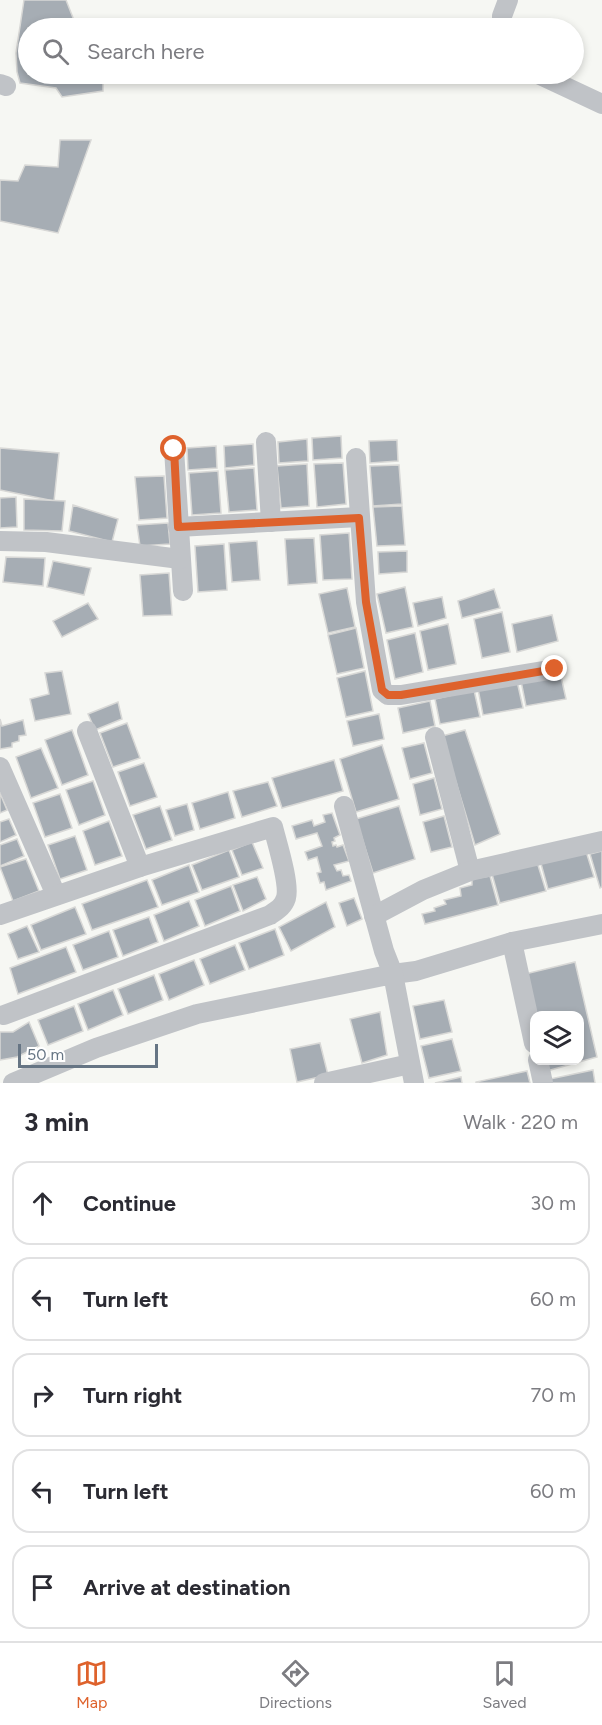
<!DOCTYPE html>
<html lang="en">
<head>
<meta charset="utf-8">
<style>
	body { margin:0; font-family:Figtree,sans-serif; background:#f2f2f3; color:#2b2b33 }
	.controls { position:absolute; right:18px; bottom:18px; display:grid; overflow:hidden; border-radius:12px; box-shadow:0 3px 9px #0003 }
	.controls button { width:54px; height:54px; display:grid; place-items:center; padding:0; border:0; border-bottom:2px solid #e1e1e2; background:#fff; color:#2b2b33; font:30px sans-serif }
	.scale { position:absolute; left:18px; bottom:15px; width:140px; box-sizing:border-box; padding-left:6px; border:3px solid #667584; border-top:0; font-size:16px; line-height:21px; white-space:nowrap; color:#667584; -webkit-text-stroke:4px #fff; paint-order:stroke }
	.stop { position:absolute; width:18px; height:18px; margin:-14px; border:4px solid #de622c; border-radius:50%; background:#fff }
	.stop.end { background:#de622c; border-color:#fff; box-shadow:0 2px 6px #0008 }
	.list { margin:0; padding:0; list-style:none }
	h2 { display:flex; justify-content:space-between; align-items:center; height:78px; margin:0; padding:0 24px; font-size:26px }
	h2 small { font-size:20px; font-weight:400; color:#7c7c81 }
	.list li { display:grid; grid-template-columns:39px 1fr auto; gap:18px; align-items:center; box-sizing:border-box; height:84px; margin:0 12px 12px; padding:0 12px; border:2px solid #e1e1e2; border-radius:18px }
	.list b { display:block; font-size:22px; white-space:nowrap }
	.list em { font-size:20px; font-style:normal; color:#7c7c81 }
	.icon { flex:none; width:33px; height:33px; fill:none; stroke:currentColor; stroke-width:2; stroke-linecap:round; stroke-linejoin:round }
	.map { position:relative; flex:none; width:602px; height:1083px; overflow:hidden }
	.search { position:absolute; background:#fff; box-shadow:0 3px 9px #0003; left:18px; right:18px; top:18px; height:66px; display:flex; align-items:center; gap:15px; box-sizing:border-box; padding:0 21px; border-radius:33px; color:#7c7c81; font-size:22px }
	.sheet { height:558px; background:#fff }
	nav { display:flex; justify-content:space-around; align-items:center; box-sizing:border-box; height:84px; border-top:2px solid #e1e1e2; background:#fff; font-size:16px; color:#7c7c81 }
	nav a { display:grid; justify-items:center; gap:3px }
	nav .on { color:#de622c }
	.map>svg:first-child { display:block }
	.building { fill:#a6adb4; stroke:#d8d8d6; stroke-width:1.5 }
	.lines { fill:none; stroke-linecap:round; stroke-linejoin:round }
	.minor { stroke:#c0c3c7; stroke-width:20 }
	.route { stroke:#de622c; stroke-width:8 }
</style>
</head>
<body>
<div class="map">
<svg width="602" height="1083" viewBox="0 0 602 1083">
	<rect width="100%" height="100%" fill="#f6f7f3"/>
	<g class="building">
		<path d="M24,0H66L77,28H28V74H103V91L62,97L56,88L20,83L17,72L16,53Z"/>
		<path d="M60,140H91L58,233L0,221V180L18,181L25,165L58,167Z"/>
		<path d="M341,436L342,458L313,460L312,438Z"/>
		<path d="M307,439L308,461L279,463L278,442Z"/>
		<path d="M397,440L398,461L370,463L369,441Z"/>
		<path d="M253,444L254,465L225,468L224,446Z"/>
		<path d="M216,446L217,468L188,470L187,448Z"/>
		<path d="M0,448L59,453L54,501L0,490Z"/>
		<path d="M343,463L346,504L317,507L314,464Z"/>
		<path d="M307,464L309,506L281,508L277,466Z"/>
		<path d="M399,465L402,504L373,506L370,466Z"/>
		<path d="M254,468L257,510L229,512L225,470Z"/>
		<path d="M218,471L221,513L192,515L189,473Z"/>
		<path d="M164,476L167,518L139,520L135,477Z"/>
		<path d="M16,497L17,527L0,528V498Z"/>
		<path d="M24,499L65,501L62,531L24,530Z"/>
		<path d="M73,505L118,519L112,542L69,531Z"/>
		<path d="M402,506L405,545L377,546L373,507Z"/>
		<path d="M168,523L170,544L140,546L137,525Z"/>
		<path d="M349,533L352,579L323,580L320,535Z"/>
		<path d="M314,538L317,583L288,585L285,539Z"/>
		<path d="M257,541L260,580L232,582L229,543Z"/>
		<path d="M224,544L227,590L198,592L195,546Z"/>
		<path d="M407,551V572L379,574L378,552Z"/>
		<path d="M6,557L45,558L43,586L3,582Z"/>
		<path d="M53,561L91,568L84,595L47,587Z"/>
		<path d="M169,573L172,615L143,616L140,575Z"/>
		<path d="M405,587L413,627L386,633L377,594Z"/>
		<path d="M347,588L355,627L328,633L319,594Z"/>
		<path d="M494,589L500,608L462,618L458,601Z"/>
		<path d="M442,597L446,618L418,626L413,603Z"/>
		<path d="M88,603L98,619L62,637L53,621Z"/>
		<path d="M502,612L510,652L482,658L474,619Z"/>
		<path d="M552,615L558,641L517,652L512,624Z"/>
		<path d="M448,624L456,664L428,670L420,631Z"/>
		<path d="M356,628L364,668L337,674L328,635Z"/>
		<path d="M415,633L423,672L395,679L387,640Z"/>
		<path d="M62,671L71,714L35,721L30,699L49,694L45,673Z"/>
		<path d="M365,671L373,711L346,717L337,678Z"/>
		<path d="M560,672L566,699L526,706L521,681Z"/>
		<path d="M517,681L523,708L483,715L478,689Z"/>
		<path d="M474,690L480,717L440,724L435,699Z"/>
		<path d="M430,701L435,726L403,733L398,708Z"/>
		<path d="M118,702L122,719L95,730L88,714Z"/>
		<path d="M379,714L384,739L353,746L347,721Z"/>
		<path d="M0,719L2,726L23,720L26,735L19,736V741L12,743V747L0,749Z"/>
		<path d="M127,723L140,758L113,767L100,733Z"/>
		<path d="M72,730L88,775L62,785L45,740Z"/>
		<path d="M465,730L500,834L475,845L442,736Z"/>
		<path d="M424,743L432,773L410,779L402,748Z"/>
		<path d="M382,745L399,799L356,812L340,759Z"/>
		<path d="M41,748L58,788L31,798L16,757Z"/>
		<path d="M334,760L343,791L282,808L272,778Z"/>
		<path d="M144,763L157,797L130,806L118,772Z"/>
		<path d="M434,778L442,809L420,815L413,784Z"/>
		<path d="M93,781L105,815L79,825L66,790Z"/>
		<path d="M268,782L277,806L242,817L233,791Z"/>
		<path d="M228,792L235,818L200,829L192,803Z"/>
		<path d="M0,793L7,810L0,813Z"/>
		<path d="M60,794L72,828L45,837L33,803Z"/>
		<path d="M187,804L194,830L175,836L166,810Z"/>
		<path d="M160,806L172,840L146,849L133,815Z"/>
		<path d="M399,806L415,859L373,873L356,819Z"/>
		<path d="M332,813L340,835L334,838L335,841L332,842L333,846L336,845L337,847L343,845L349,861L334,865L337,871L341,870L343,876L349,875L351,881L326,890L324,882L320,883L317,873L321,872L317,857L308,860L305,852L322,846L317,833L296,839L292,826L312,820L314,826L325,822L323,815Z"/>
		<path d="M444,816L452,847L431,852L423,822Z"/>
		<path d="M9,819L16,835L0,842V822Z"/>
		<path d="M109,821L122,856L95,865L83,831Z"/>
		<path d="M75,836L87,870L60,879L48,845Z"/>
		<path d="M17,839L24,856L0,866V845Z"/>
		<path d="M252,842L263,868L242,875L232,850Z"/>
		<path d="M585,848L594,877L548,889L540,860Z"/>
		<path d="M229,850L239,877L202,890L192,865Z"/>
		<path d="M602,851V887L600,888L590,854Z"/>
		<path d="M26,859L39,891L13,901L0,867Z"/>
		<path d="M537,862L546,891L500,903L492,874Z"/>
		<path d="M189,865L199,892L162,905L152,880Z"/>
		<path d="M490,876L498,905L425,924L422,914L435,911L434,908L446,904L444,900L461,896L460,888L472,885V879Z"/>
		<path d="M257,877L266,899L243,911L233,885Z"/>
		<path d="M147,880L158,907L92,930L82,904Z"/>
		<path d="M231,886L240,911L205,926L195,900Z"/>
		<path d="M354,898L362,919L347,926L339,903Z"/>
		<path d="M189,901L199,926L164,941L154,915Z"/>
		<path d="M326,902L335,927L291,951L279,927Z"/>
		<path d="M75,907L86,934L41,950L31,925Z"/>
		<path d="M149,917L158,942L123,956L113,930Z"/>
		<path d="M27,926L39,952L18,959L8,934Z"/>
		<path d="M275,929L284,955L249,969L239,943Z"/>
		<path d="M109,931L118,957L83,970L73,945Z"/>
		<path d="M235,945L245,970L210,984L200,959Z"/>
		<path d="M66,947L76,972L18,994L10,968Z"/>
		<path d="M194,960L204,985L169,1000L159,974Z"/>
		<path d="M575,962L597,1057L547,1071L544,1060H580V1016H535L525,974Z"/>
		<path d="M154,975L163,1000L128,1014L118,989Z"/>
		<path d="M113,990L123,1015L88,1030L78,1004Z"/>
		<path d="M444,1000L452,1032L420,1039L413,1006Z"/>
		<path d="M74,1006L83,1031L48,1045L38,1020Z"/>
		<path d="M380,1012L387,1055L362,1063L350,1019Z"/>
		<path d="M29,1022L39,1046L17,1057L0,1060V1032H13Z"/>
		<path d="M452,1039L461,1071L429,1078L421,1046Z"/>
		<path d="M320,1043L328,1075L297,1082L290,1049Z"/>
		<path d="M593,1070L595,1083H551L550,1079Z"/>
		<path d="M527,1071L530,1083H476V1082Z"/>
		<path d="M461,1077L462,1083H435Z"/>
	</g>
	<g class="lines">
		<g class="minor">
			<path d="M502,28V16L508,0"/>
			<path d="M538,74L602,104"/>
			<path d="M0,84L6,86"/>
			<path d="M266,442L271,522"/>
			<path d="M174,449L183,591"/>
			<path d="M356,458L366,602L382,690L388,695H401L555,669"/>
			<path d="M178,527L359,517"/>
			<path d="M0,541L46,542L180,559"/>
			<path d="M87,731L140,867"/>
			<path d="M435,737L470,871"/>
			<path d="M0,767L56,895"/>
			<path d="M344,806L384,951L393,974L416,971L512,942L602,924"/>
			<path d="M0,915L140,867L273,827C277,843 290,884 286,898C283,907 277,910 270,915L4,1015"/>
			<path d="M374,916L423,890L470,871L602,841"/>
			<path d="M512,942L534,1043"/>
			<path d="M538,1060L543,1083"/>
			<path d="M13,1083L96,1048L197,1014L393,974L414,1083"/>
			<path d="M324,1083L410,1064"/>
		</g>
	</g>
	<g class="lines">
		<path class="route" d="M174,449L178,527L359,518L366,602L382,690L388,695H401L555,669"/>
	</g>
</svg>
<div class="controls">
<button><svg class="icon" aria-label="layers" viewBox="0 0 24 24"><path d="M12 4l9 5-9 5-9-5zM3 14l9 5 9-5"/></svg></button>
</div>
<div class="scale">50 m</div>
<div class="stop" style="left:174px;top:449px"></div>
<div class="stop end" style="left:555px;top:669px"></div>
<div class="search"><svg class="icon" aria-label="search" viewBox="0 0 24 24"><circle cx="10" cy="10" r="6"/><path d="M15 15l6 6"/></svg>Search here</div>
</div>
<section class="sheet">
<h2>3 min<small>Walk · 220 m</small></h2>
<ul class="list">
<li><svg class="icon" aria-label="ahead" viewBox="0 0 24 24"><path d="M12 20V5M6 11l6-6 6 6"/></svg><div><b>Continue</b></div><em>30 m</em></li>
<li><svg class="icon" aria-label="left" viewBox="0 0 24 24"><path d="M17 20v-9H6M10 6l-5 5 5 5"/></svg><div><b>Turn left</b></div><em>60 m</em></li>
<li><svg class="icon" aria-label="right" viewBox="0 0 24 24"><path d="M7 20v-9h11M14 6l5 5-5 5"/></svg><div><b>Turn right</b></div><em>70 m</em></li>
<li><svg class="icon" aria-label="left" viewBox="0 0 24 24"><path d="M17 20v-9H6M10 6l-5 5 5 5"/></svg><div><b>Turn left</b></div><em>60 m</em></li>
<li><svg class="icon" aria-label="arrive" viewBox="0 0 24 24"><path d="M6 21V4h12l-3 4 3 4H6"/></svg><div><b>Arrive at destination</b></div></li>
</ul>
</section>
<nav>
<a class="on"><svg class="icon" aria-label="map" viewBox="0 0 24 24"><path d="M3 6l6-2 6 2 6-2v14l-6 2-6-2-6 2zM9 4v14M15 6v14"/></svg>Map</a>
<a><svg class="icon" aria-label="directions" viewBox="0 0 24 24"><path d="M12 3l9 9-9 9-9-9zM9 14v-3h6M13 9l2 2-2 2"/></svg>Directions</a>
<a><svg class="icon" aria-label="saved" viewBox="0 0 24 24"><path d="M7 4h10v16l-5-4-5 4z"/></svg>Saved</a>
</nav>
</body>
</html>
